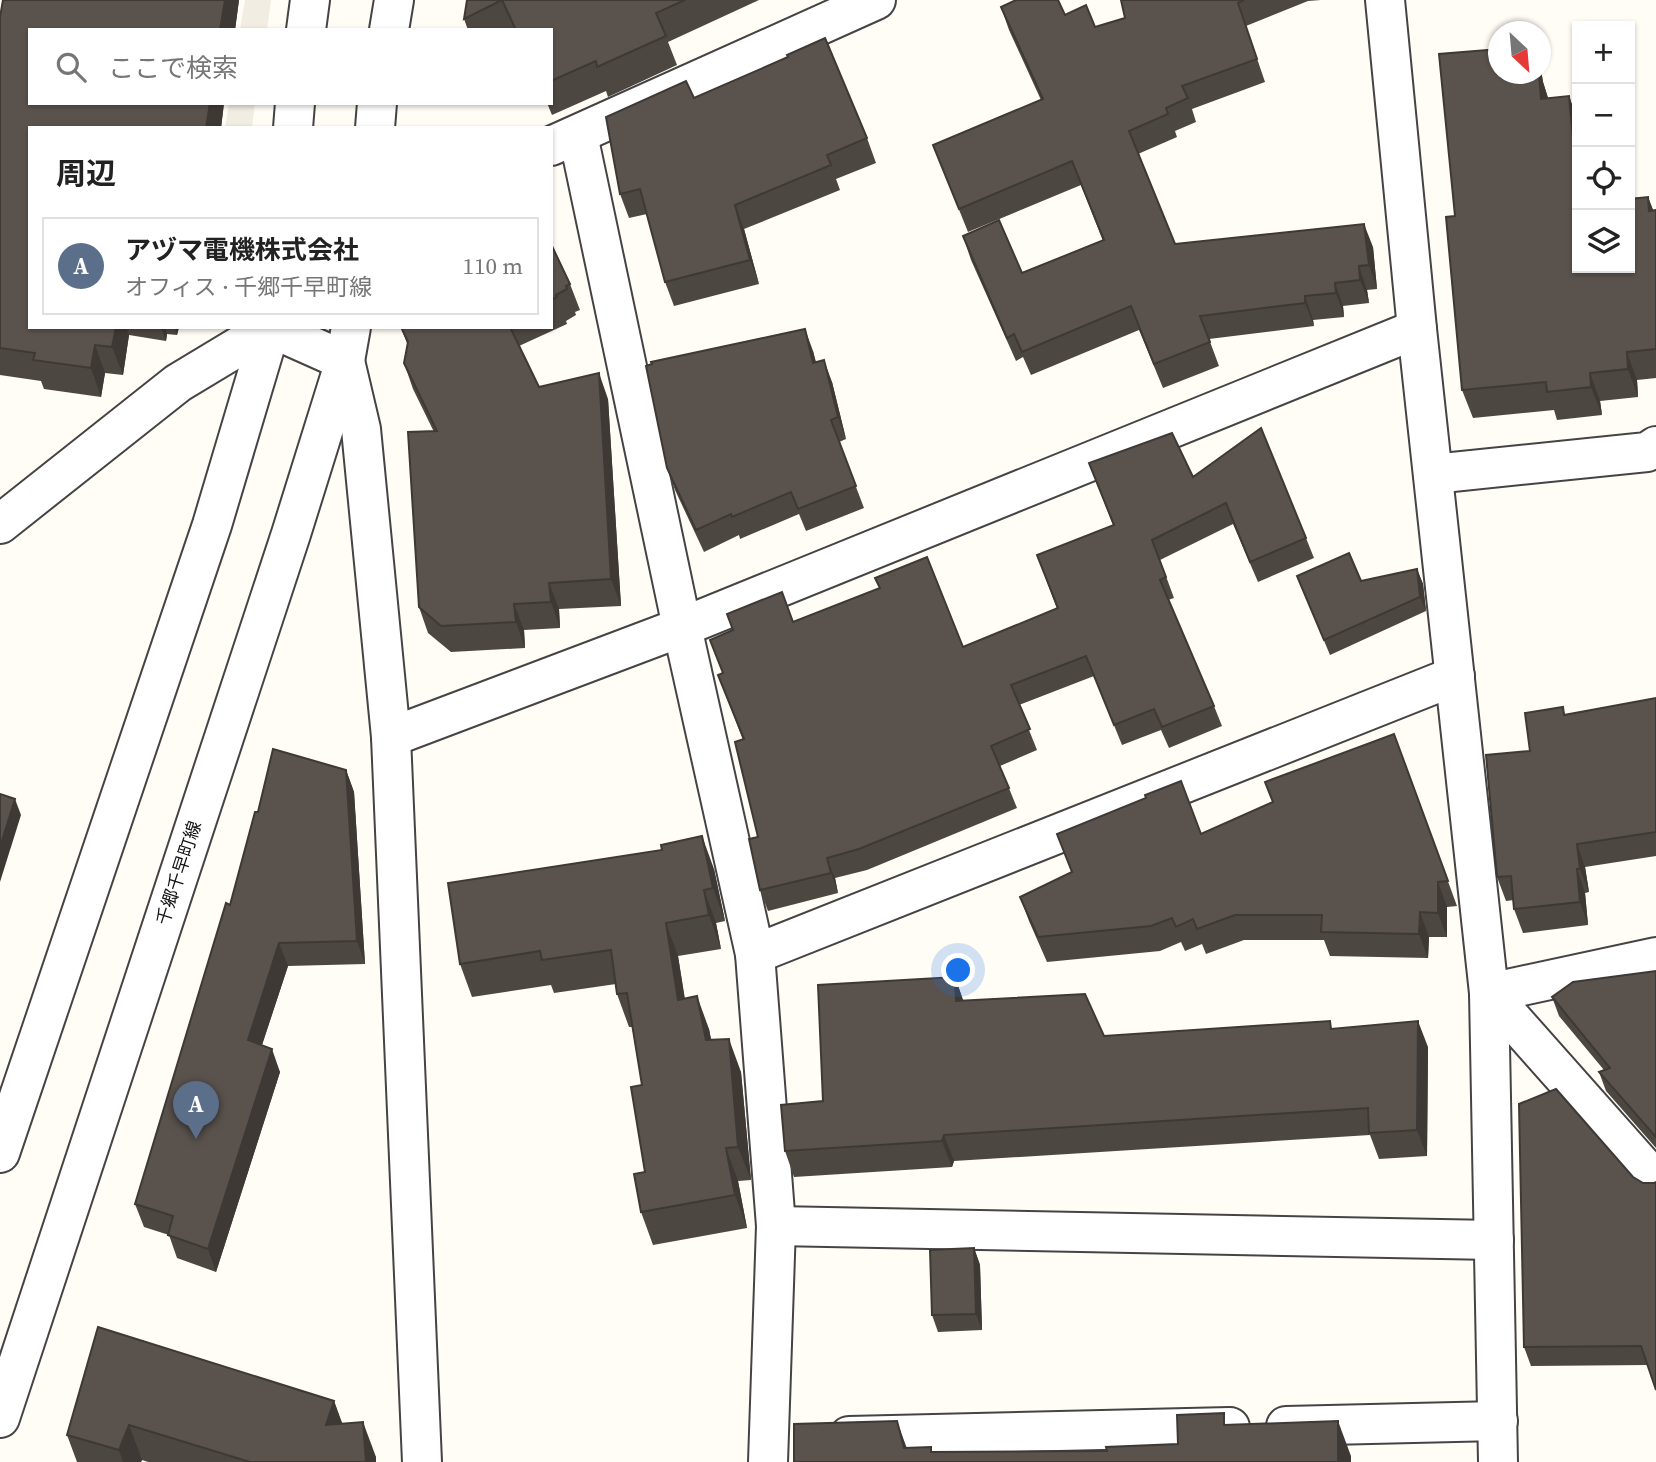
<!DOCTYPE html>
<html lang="ja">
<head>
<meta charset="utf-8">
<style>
	body { margin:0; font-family:"Source Serif 4","Noto Sans JP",serif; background:#f2f2f2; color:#222 }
	.controls { position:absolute; right:21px; top:21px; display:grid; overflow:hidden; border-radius:0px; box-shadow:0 2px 5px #0004 }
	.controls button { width:63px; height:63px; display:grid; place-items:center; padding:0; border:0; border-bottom:2px solid #e0e0e0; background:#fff; color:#222; font:35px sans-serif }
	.compass { position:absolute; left:1488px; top:21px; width:63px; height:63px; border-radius:50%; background:#fff; box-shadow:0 2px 5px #0004; rotate:154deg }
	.you { position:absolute; left:959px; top:971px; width:24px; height:24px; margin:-18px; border:5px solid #fff; border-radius:50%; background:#1a73e8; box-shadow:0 0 0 10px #1a73e833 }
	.badge { display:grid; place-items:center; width:46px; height:46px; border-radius:50%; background:#c4262e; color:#fff; font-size:23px; font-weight:700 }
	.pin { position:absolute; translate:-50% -58px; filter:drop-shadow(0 2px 4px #0008) }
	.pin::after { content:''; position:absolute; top:37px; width:24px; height:21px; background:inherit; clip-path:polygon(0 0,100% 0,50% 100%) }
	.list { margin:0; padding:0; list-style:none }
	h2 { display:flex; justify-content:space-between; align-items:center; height:91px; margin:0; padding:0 28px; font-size:30px }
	h2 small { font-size:23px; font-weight:400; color:#767676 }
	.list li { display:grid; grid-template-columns:46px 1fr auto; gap:21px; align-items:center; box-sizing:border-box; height:98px; margin:0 14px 14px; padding:0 14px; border:2px solid #e0e0e0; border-radius:0px }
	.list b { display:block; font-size:26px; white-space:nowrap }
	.list p { margin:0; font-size:23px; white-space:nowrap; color:#767676 }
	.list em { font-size:23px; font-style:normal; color:#767676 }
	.icon { flex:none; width:38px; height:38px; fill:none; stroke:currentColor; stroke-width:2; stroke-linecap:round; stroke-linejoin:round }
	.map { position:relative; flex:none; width:1656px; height:1462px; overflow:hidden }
	.search { position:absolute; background:#fff; box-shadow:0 2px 5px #0004; left:28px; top:28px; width:525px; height:77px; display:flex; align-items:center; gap:18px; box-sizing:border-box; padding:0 24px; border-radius:0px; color:#767676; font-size:26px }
	.panel { position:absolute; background:#fff; box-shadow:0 2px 5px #0004; left:28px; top:126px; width:525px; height:203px; border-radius:0px }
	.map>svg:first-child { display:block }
	.plaza { fill:#f1ede2 }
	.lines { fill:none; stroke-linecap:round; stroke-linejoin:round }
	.minor-casing { stroke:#444; stroke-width:42 }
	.tertiary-casing { stroke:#444; stroke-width:42 }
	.minor { stroke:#fff; stroke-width:38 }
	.tertiary { stroke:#fff; stroke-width:38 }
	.wall { fill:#4d4742 }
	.shaded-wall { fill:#3f3936 }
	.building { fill:#5a524d; stroke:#3f3936; stroke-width:2 }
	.labels { text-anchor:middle; stroke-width:7; stroke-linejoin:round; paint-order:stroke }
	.street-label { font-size:18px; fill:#111; stroke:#fff }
</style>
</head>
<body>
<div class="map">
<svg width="1656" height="1462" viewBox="0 0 1656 1462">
	<rect width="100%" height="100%" fill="#fffdf5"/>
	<g class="plaza">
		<path d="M245,0H271L267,30H240Z"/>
		<path d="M229,103H255L252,128H225Z"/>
	</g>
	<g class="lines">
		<defs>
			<g id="minor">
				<path d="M1385,0L1417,329L1489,993L1498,1462"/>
				<path d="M578,135L682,627L755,954L776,1226L768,1462"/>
				<path d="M551,146L876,0"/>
				<path d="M271,328L345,361L361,429L391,737L422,1462"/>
				<path d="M1433,474L1647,452L1656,446"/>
				<path d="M0,524L178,383L271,327"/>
				<path d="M391,737L682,627L1417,329"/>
				<path d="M755,954L1455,676"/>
				<path d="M1656,957L1489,993L1656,1181"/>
				<path d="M776,1226L1494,1240"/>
				<path d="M1286,1426L1498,1421"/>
				<path d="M849,1436L1230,1427"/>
			</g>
			<g id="tertiary">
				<path d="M306,30L310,0"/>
				<path d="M389,30L394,0"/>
				<path d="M293,128L295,103"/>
				<path d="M375,128L377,103"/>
				<path d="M0,1153L212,525L271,327"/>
				<path d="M0,1418L291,534L345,361L351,327"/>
			</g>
		</defs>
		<use href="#minor" class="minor-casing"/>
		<use href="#tertiary" class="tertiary-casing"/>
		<use href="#minor" class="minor"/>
		<use href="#tertiary" class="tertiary"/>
	</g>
	<g class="wall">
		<path d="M3,0H239L235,30H30V103H224L221,128H30V327H179L177,335L167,334L166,341L129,335L123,375L105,373L101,397L44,389L41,381L0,375V17Z"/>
		<path d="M467,0H759L668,42L677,65L608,97L606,91L552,115L547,103H551V30H468L464,19Z"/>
		<path d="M1121,0H1321L1308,1L1246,26L1265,82L1192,109L1196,122L1175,131L1177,137L1138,154L1175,244L1373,247L1377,289L1367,290L1369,303L1343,306L1344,317L1313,320L1314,326L1209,339L1219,366L1163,388L1139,330L1031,375L1023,357L1016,361L971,260L963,236L1022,273L1103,241L1081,185L968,232L933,145L1041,100L1009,30L1001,7L1065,15L1095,27L1125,18Z"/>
		<path d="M1541,70L1543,82L1548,98L1569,96L1577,119V268H1630V190L1631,198L1648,197L1653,210H1656V378L1637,380L1638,397L1600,401L1602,415L1557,420L1554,410L1473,418L1462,390L1455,216L1541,74Z"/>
		<path d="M694,98L867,138L876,163L836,179L840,190L744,229L759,284L674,306L665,282L647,214L629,218L620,194Z"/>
		<path d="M551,244L570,284L580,310L575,312L576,315L566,321L567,324L519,346L539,387L608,399L621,606L559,609L560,628L524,630L525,648L451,652L428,633L419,607L434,432L413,389L404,363L408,346L401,327H551Z"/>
		<path d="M813,351L816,362L832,382L846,439L839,442L864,508L806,531L799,514L740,539L739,535L704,552L675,490L667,468Z"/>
		<path d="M1089,463L1193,477L1306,538L1314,558L1258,582L1233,524L1160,560L1174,598L1168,600L1214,706L1222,726L1169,748L1161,730L1122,745L1094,676L1019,705L1037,750L1000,766L1017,808L867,870L835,878L838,893L768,911L760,890L758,837L743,740L718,675L723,674L710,640L793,622L963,647L1057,609L1037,555L1113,525Z"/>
		<path d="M1417,569L1423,584L1426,611L1330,655L1297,576L1361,581Z"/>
		<path d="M1656,698V856L1585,867L1589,892L1585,893L1588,925L1523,933L1514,909V900L1506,901L1497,877L1563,707L1565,715Z"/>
		<path d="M1394,734L1457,906L1447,907V937H1429L1428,958L1330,956L1324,940H1244L1206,954L1202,944L1185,951L1181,942L1160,951L1047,962L1029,921L1020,897L1072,872L1201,834L1273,803Z"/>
		<path d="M346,770L354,792L365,964L288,966L262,1045L280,1072L216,1272L177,1258L169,1235L144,1227L135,1204L230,905L258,812Z"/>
		<path d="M714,869L725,921L716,923L721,949L678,956L685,999L709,1029L711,1040L741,1072L751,1180L738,1181L747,1228L653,1245L641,1212L645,1172L642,1085L632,1027H629L617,994L616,984L554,993L551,985L472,997L460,964Z"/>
		<path d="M1656,971V1148L1606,1091L1599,1072L1604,1070L1559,1016L1552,997Z"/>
		<path d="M955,977L963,1000L1104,1036L1333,1028L1428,1047L1427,1156L1379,1159L1370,1135L954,1161L952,1167L794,1177L785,1151L823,1101Z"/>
		<path d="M1633,1177L1643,1183H1654L1648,1365L1531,1366L1524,1347Z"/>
		<path d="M974,1248L980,1265L982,1330L938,1332L932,1315Z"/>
		<path d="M98,1327L334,1401L342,1424L376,1457V1462H148L142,1460L141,1462H77L67,1435Z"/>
	</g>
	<g class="shaded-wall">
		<path d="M225,0H239L235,30H220Z"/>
		<path d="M1541,70L1543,82L1548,98L1552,127L1541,99L1535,74H1541Z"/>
		<path d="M1569,96L1577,119V171L1576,169Z"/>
		<path d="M210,103H224L221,128H206Z"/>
		<path d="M1648,197L1656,218L1649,211Z"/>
		<path d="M735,205L744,229L759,284L750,260Z"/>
		<path d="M1364,224L1373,247L1377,289L1369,265Z"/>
		<path d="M1359,266L1367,290L1369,303L1360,280Z"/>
		<path d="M1335,283L1343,306L1344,317L1336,293Z"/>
		<path d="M1305,296L1313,320L1314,326L1305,303Z"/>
		<path d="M116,327H126L129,335L123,375L112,347Z"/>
		<path d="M161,327H165L167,334L166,341Z"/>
		<path d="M174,327H179L177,335Z"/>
		<path d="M805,329L813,351L821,385L813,363Z"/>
		<path d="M95,345L105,373L101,397L91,368Z"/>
		<path d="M1627,352L1637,380L1638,397L1628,369Z"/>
		<path d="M824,360L832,382L846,439L838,417Z"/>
		<path d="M599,373L608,399L621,606L611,579Z"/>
		<path d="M1590,373L1600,401L1602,415L1591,387Z"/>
		<path d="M1417,569L1423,584L1426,611L1420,597Z"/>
		<path d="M549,583L559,609L560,628L551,602Z"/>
		<path d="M514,604L524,630L525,648L516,622Z"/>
		<path d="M346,770L354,792L365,964L357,941Z"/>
		<path d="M15,799L21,815L0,882V847Z"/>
		<path d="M702,836L714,869L725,921L713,888Z"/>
		<path d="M1577,844L1585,867L1589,892L1580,869Z"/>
		<path d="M827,858L835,878L838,893L831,873Z"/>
		<path d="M1577,869L1585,893L1588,925L1580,902Z"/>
		<path d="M1438,882L1447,907V937L1438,913Z"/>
		<path d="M704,890L716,923L721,949L709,915Z"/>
		<path d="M1420,912L1429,937L1428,958L1419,934Z"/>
		<path d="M666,923L678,956L690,1034L678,1000Z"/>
		<path d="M279,943L288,966L256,1063L248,1040Z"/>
		<path d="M955,977L964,1003L956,1001Z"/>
		<path d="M697,996L709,1029L718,1074L706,1040Z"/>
		<path d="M1418,1021L1428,1047L1427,1156L1417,1130Z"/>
		<path d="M729,1039L741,1072L751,1180L738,1147Z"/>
		<path d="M272,1049L280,1072L216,1272L208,1249Z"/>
		<path d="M944,1135L954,1161L952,1167L942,1141Z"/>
		<path d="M726,1148L738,1181L747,1228L735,1195Z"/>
		<path d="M974,1248L980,1265L982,1330L976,1314Z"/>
		<path d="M334,1401L347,1436L326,1425Z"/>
		<path d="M897,1421L910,1457L904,1448Z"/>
		<path d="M1338,1421L1351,1456V1462H1338Z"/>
		<path d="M363,1422L376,1457V1462H366Z"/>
		<path d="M129,1425L142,1460L141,1462H123L119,1450Z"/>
	</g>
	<g class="building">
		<path d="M3,0H225L220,30H30V103H210L206,128H30V327H116L112,347L95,345L91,368L33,360L35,353L0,348V17Z"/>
		<path d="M467,0H685L656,13L666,36L597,67L596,61L551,81V30H516L502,0L464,19Z"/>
		<path d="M1016,0H1058L1065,15L1086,5L1095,27L1125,18L1121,0H1244L1238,3L1257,59L1182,86L1188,98L1166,108L1168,114L1129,131L1175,244L1364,224L1369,265L1359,266L1360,280L1335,283L1336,293L1305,296V303L1200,316L1210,342L1154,364L1131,306L1022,352L1014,334L1007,338L963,236L999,220L1022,273L1104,240L1072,161L959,209L933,145L1043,99L1001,7Z"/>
		<path d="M825,38L867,138L827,155L831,165L735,205L750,260L665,282L640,189L620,194L606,117L686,81L694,98L788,57L787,55Z"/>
		<path d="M1499,49V74H1539L1541,99L1569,96L1576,169H1577V268H1630V199L1648,197L1649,211L1656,210V349L1627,352L1628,369L1590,373L1591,387L1547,392L1546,382L1462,390L1446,217L1455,216L1439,54Z"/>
		<path d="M551,244L570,284L566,286L567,289L556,295L557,297L551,300Z"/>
		<path d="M401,327H510L539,387L599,373L611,579L549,583L551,602L514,604L516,622L441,626L419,607L408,432L437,431L404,363L408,342Z"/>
		<path d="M805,329L813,363L824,360L838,417L831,420L856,486L798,509L791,492L732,517L731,514L696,530L667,468L646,366L652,364L651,362Z"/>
		<path d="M1261,428L1306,538L1250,562L1226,503L1152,540L1166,577L1160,580L1214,706L1162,727L1154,709L1114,725L1086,656L1011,685L1030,729L991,746L1009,788L859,849L827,858L831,873L760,890L749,839L758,837L735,742L744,739L718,675L723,673L710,640L733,630L727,614L782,592L793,622L880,588L875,578L927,557L963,647L1058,608L1037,555L1114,525L1089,463L1172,433L1193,477Z"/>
		<path d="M1349,553L1361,581L1417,569L1420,597L1324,640L1297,576Z"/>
		<path d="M1656,698V832L1577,844L1580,869H1577L1580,902L1514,909L1511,876L1497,877L1486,755L1530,751L1525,713L1563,707L1564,715Z"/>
		<path d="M1394,734L1448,881L1438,882V913L1420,912L1419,934L1321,932L1322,915H1235L1197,929L1193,919L1176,927L1172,918L1151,926L1038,937L1020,897L1072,872L1057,834L1146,798L1145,795L1181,781L1201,834L1273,802L1265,782Z"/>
		<path d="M273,749L346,770L357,941L279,943L248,1040L272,1049L208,1249L168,1235L173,1216L135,1204L226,903L230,905L255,812H258Z"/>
		<path d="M0,794L15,799L0,847Z"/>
		<path d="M702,836L713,888L704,890L709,915L666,923L678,1000L697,996L706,1040L729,1039L738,1147L726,1148L735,1195L641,1212L634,1174L645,1172L631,1087L642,1085L627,993L617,994L611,950L542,960L540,951L460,964L448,883L662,850L661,845Z"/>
		<path d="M1656,971V1137L1599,1072L1610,1068L1552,997L1573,982Z"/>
		<path d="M955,977L956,1001L1085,994L1104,1036L1330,1021L1331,1029L1418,1021L1417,1130L1369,1133L1368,1108L944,1135L942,1141L785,1151L781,1105L823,1101L818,985Z"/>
		<path d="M1556,1089L1633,1177L1643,1183H1654L1656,1182V1390L1641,1346L1524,1347L1519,1104Z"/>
		<path d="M974,1248L976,1314L932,1315L930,1250Z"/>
		<path d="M98,1327L334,1401L326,1425L363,1422L366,1462H250L129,1425L119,1450L67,1435Z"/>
		<path d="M1224,1413V1425L1338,1421V1462H794V1424L897,1421L904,1448L931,1447V1452L1107,1451L1106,1447L1178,1444L1177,1415Z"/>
	</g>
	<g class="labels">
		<g class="street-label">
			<text transform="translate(179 873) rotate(-72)" y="6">千郷千早町線</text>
		</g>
	</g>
</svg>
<div class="controls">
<button>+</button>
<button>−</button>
<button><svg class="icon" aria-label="locate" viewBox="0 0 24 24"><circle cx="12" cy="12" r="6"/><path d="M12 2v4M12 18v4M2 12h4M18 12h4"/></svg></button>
<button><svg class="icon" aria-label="layers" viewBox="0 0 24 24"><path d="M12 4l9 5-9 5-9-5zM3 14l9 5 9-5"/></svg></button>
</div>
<svg class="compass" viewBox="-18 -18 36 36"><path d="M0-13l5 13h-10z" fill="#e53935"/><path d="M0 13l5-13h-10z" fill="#767676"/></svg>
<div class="you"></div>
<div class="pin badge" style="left:196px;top:1139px;background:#5c6f8a">A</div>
<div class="search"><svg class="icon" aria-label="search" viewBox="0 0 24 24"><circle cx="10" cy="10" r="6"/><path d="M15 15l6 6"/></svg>ここで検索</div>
<section class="panel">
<h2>周辺<small></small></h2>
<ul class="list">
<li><span class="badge" style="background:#5c6f8a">A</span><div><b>アヅマ電機株式会社</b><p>オフィス · 千郷千早町線</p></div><em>110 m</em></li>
</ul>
</section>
</div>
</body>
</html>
